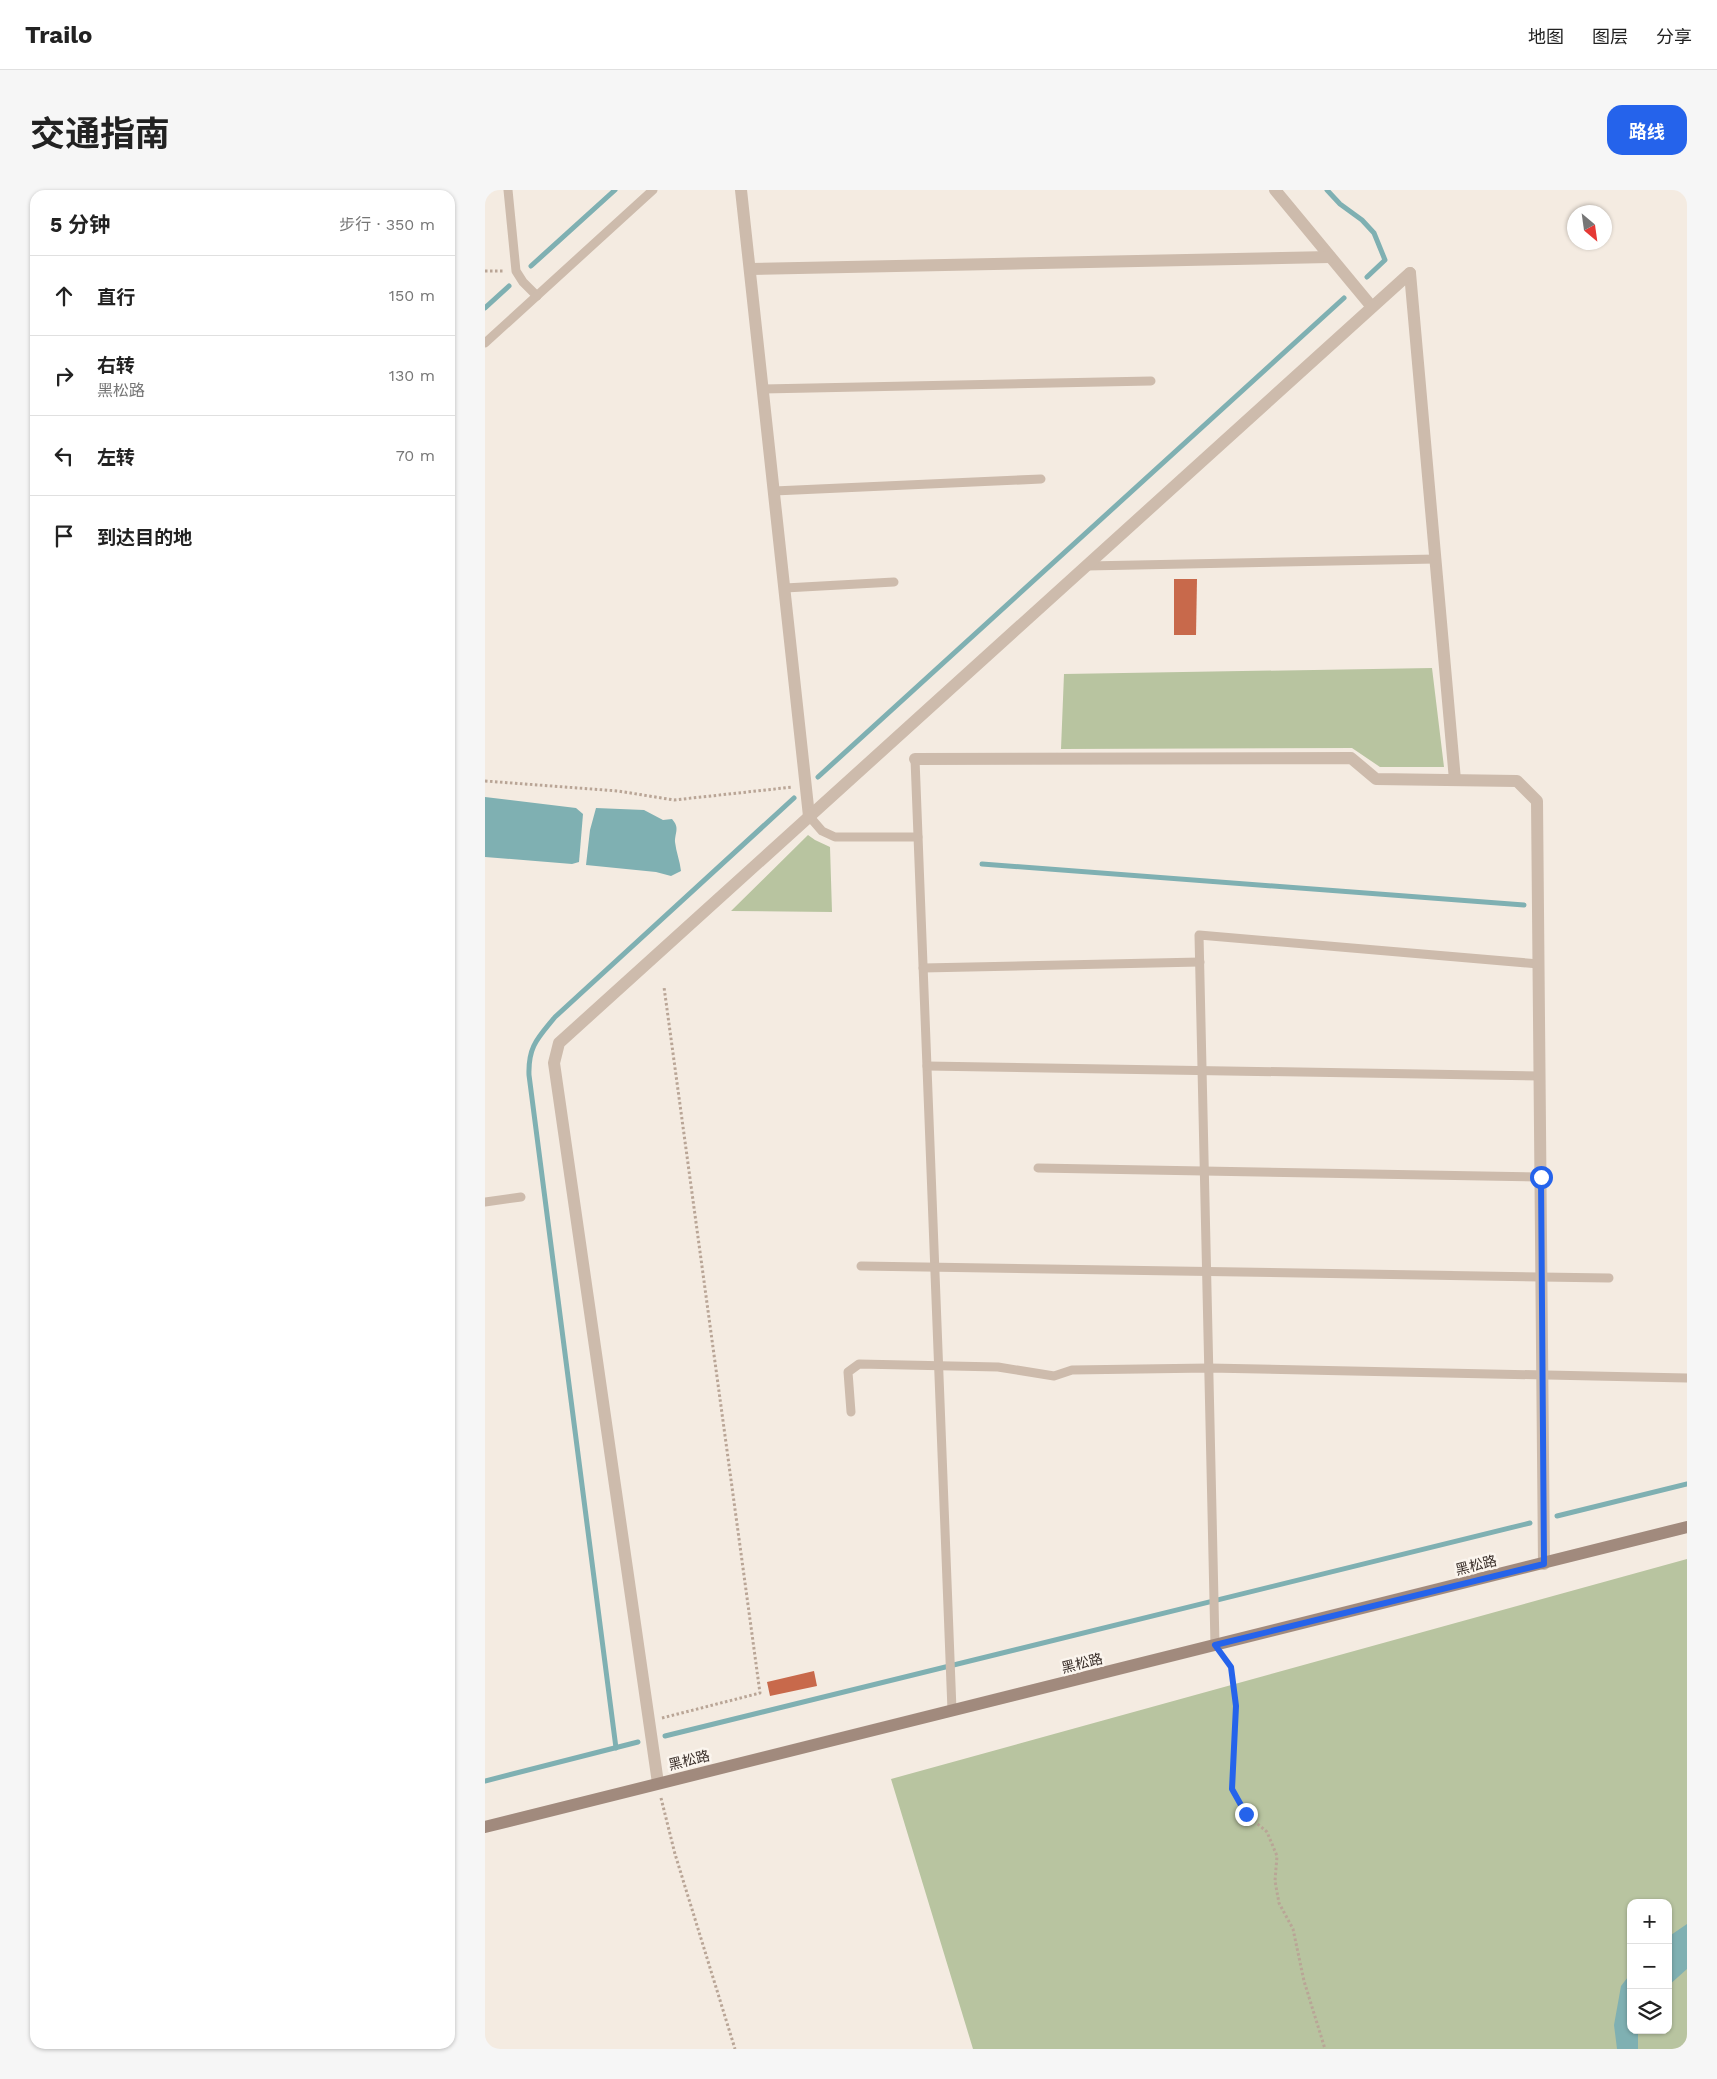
<!DOCTYPE html>
<html lang="zh">
<head>
<meta charset="utf-8">
<style>
	body { margin:0; font-family:"Work Sans","Noto Sans SC",sans-serif; background:#f6f6f6; color:#222 }
	.controls { position:absolute; right:15px; bottom:15px; display:grid; overflow:hidden; border-radius:10px; box-shadow:0 1px 4px #0004 }
	.controls button { width:45px; height:45px; display:grid; place-items:center; padding:0; border:0; border-bottom:1px solid #e0e0e0; background:#fff; color:#222; font:25px sans-serif }
	.compass { position:absolute; left:1082px; top:15px; width:45px; height:45px; border-radius:50%; background:#fff; box-shadow:0 1px 4px #0004; rotate:151deg }
	.stop { position:absolute; width:15px; height:15px; margin:-11px; border:4px solid #2563eb; border-radius:50%; background:#fff }
	.stop.end { background:#2563eb; border-color:#fff; box-shadow:0 1px 5px #0008 }
	.list { margin:0; padding:0; list-style:none }
	h2 { display:flex; justify-content:space-between; align-items:center; height:65px; margin:0; padding:0 20px; font-size:21px }
	h2 small { font-size:16px; font-weight:400; color:#767676 }
	.list li { display:grid; grid-template-columns:32px 1fr auto; gap:15px; align-items:center; box-sizing:border-box; height:80px; padding:0 20px; border-top:1px solid #e0e0e0 }
	.list b { display:block; font-size:19px; white-space:nowrap }
	.list p { margin:0; font-size:16px; white-space:nowrap; color:#767676 }
	.list em { font-size:16px; font-style:normal; color:#767676 }
	.icon { flex:none; width:28px; height:28px; fill:none; stroke:currentColor; stroke-width:2; stroke-linecap:round; stroke-linejoin:round }
	.map { position:relative; flex:none; width:1202px; height:1859px; overflow:hidden; border-radius:15px }
	header { display:flex; align-items:center; gap:30px; box-sizing:border-box; height:70px; padding:0 25px; background:#fff; border-bottom:1px solid #e0e0e0 }
	header strong { font-size:24px }
	nav { display:flex; gap:28px; margin-inline-start:auto; font-size:18px }
	.intro { display:flex; align-items:center; justify-content:space-between; box-sizing:border-box; height:120px; padding:0 30px }
	h1 { margin:0; font-size:35px }
	.button { padding:12px 22px; border-radius:15px; background:#2563eb; color:#fff; font-size:18px; font-weight:700 }
	main { display:flex; gap:30px; padding:0 30px }
	aside { flex:1; background:#fff; border-radius:15px; box-shadow:0 1px 4px #0004 }
	.map>svg:first-child { display:block }
	.green { fill:#b8c4a0; fill-rule:evenodd }
	.water { fill:#7fb0b2 }
	.lines { fill:none; stroke-linecap:round; stroke-linejoin:round }
	.stream { stroke:#7fb0b2; stroke-width:5 }
	.building { fill:#c8694b }
	.path { stroke:#b9a596; stroke-width:3; stroke-dasharray:2.5 2.5; stroke-linecap:butt }
	.lane { stroke:#cdbbac; stroke-width:9 }
	.street { stroke:#cdbbac; stroke-width:12 }
	.secondary { stroke:#a18a7d; stroke-width:12 }
	.route { stroke:#2563eb; stroke-width:6 }
	.labels { text-anchor:middle; stroke-width:5; stroke-linejoin:round; paint-order:stroke }
	.street-label { font-size:14px; fill:#3b302b; stroke:#fbf5ee }
</style>
</head>
<body>
<header>
<strong>Trailo</strong>
<nav><a>地图</a><a>图层</a><a>分享</a></nav>
</header>
<div class="intro"><h1>交通指南</h1><a class="button">路线</a></div>
<main>
<aside>
<h2>5 分钟<small>步行 · 350 m</small></h2>
<ul class="list">
<li><svg class="icon" aria-label="ahead" viewBox="0 0 24 24"><path d="M12 20V5M6 11l6-6 6 6"/></svg><div><b>直行</b></div><em>150 m</em></li>
<li><svg class="icon" aria-label="right" viewBox="0 0 24 24"><path d="M7 20v-9h11M14 6l5 5-5 5"/></svg><div><b>右转</b><p>黑松路</p></div><em>130 m</em></li>
<li><svg class="icon" aria-label="left" viewBox="0 0 24 24"><path d="M17 20v-9H6M10 6l-5 5 5 5"/></svg><div><b>左转</b></div><em>70 m</em></li>
<li><svg class="icon" aria-label="arrive" viewBox="0 0 24 24"><path d="M6 21V4h12l-3 4 3 4H6"/></svg><div><b>到达目的地</b></div></li>
</ul>
</aside>
<div class="map">
<svg width="1202" height="1859" viewBox="0 0 1202 1859">
	<rect width="100%" height="100%" fill="#f4ebe1"/>
	<g class="green">
		<path d="M947,478L959,577H895L867,558L576,559L579,484Z"/>
		<path d="M323,645L330,650L345,657L347,722L246,721Z"/>
		<path d="M1202,1369V1859H488L406,1589ZM1146,1713H1183V1840H1146Z"/>
	</g>
	<g class="water">
		<path d="M0,607L91,618L98,624L94,672L87,674L0,667Z"/>
		<path d="M111,618L159,620L178,630L187,629C195,638 190,642 190,652C191,662 195,671 196,681L186,686L171,682L101,675L105,640Z"/>
		<path d="M1202,1734V1779L1183,1796V1747Z"/>
		<path d="M1146,1783V1840H1153V1859H1132L1129,1835L1136,1796Z"/>
	</g>
	<g class="lines">
		<g class="stream">
			<path d="M842,0L855,14L877,30L889,43L900,70L882,87"/>
			<path d="M46,76L130,0"/>
			<path d="M0,118L24,96"/>
			<path d="M333,587L859,108"/>
			<path d="M497,674L1039,715"/>
			<path d="M1072,1326L1202,1294"/>
			<path d="M180,1546L1045,1333"/>
			<path d="M131,1558L44,885C43,856 53,848 70,827L309,608"/>
			<path d="M0,1591L153,1552"/>
		</g>
	</g>
	<g class="building">
		<path d="M689,389H712L711,445H689Z"/>
		<path d="M329,1481L332,1496L285,1506L282,1492Z"/>
	</g>
	<g class="lines">
		<g class="path">
			<path d="M0,81H18"/>
			<path d="M0,591L133,601L189,610L308,597"/>
			<path d="M738,1466L746,1477L751,1516L747,1599L761,1624L782,1642L792,1666L790,1691L794,1713L808,1739L819,1791L840,1859"/>
			<path d="M177,1528L275,1503L179,797"/>
			<path d="M176,1608L190,1664L250,1859"/>
		</g>
		<g class="lane">
			<path d="M23,0L31,81L38,92L52,106"/>
			<path d="M0,153L168,0"/>
			<path d="M278,199L666,191"/>
			<path d="M289,301L556,289"/>
			<path d="M602,376L951,369"/>
			<path d="M300,398L409,392"/>
			<path d="M430,569L467,1520"/>
			<path d="M324,626L337,641L350,647H433"/>
			<path d="M438,778L715,772"/>
			<path d="M442,876L1055,886"/>
			<path d="M553,978L1056,987"/>
			<path d="M0,1012L36,1007"/>
			<path d="M376,1076L1124,1088"/>
			<path d="M366,1222L363,1182L374,1174L513,1177L569,1186L587,1180L724,1178L1202,1188"/>
			<path d="M730,1455L714,745L1054,774"/>
		</g>
		<g class="street">
			<path d="M256,0L324,626"/>
			<path d="M790,0L887,117"/>
			<path d="M265,79L845,67"/>
			<path d="M925,83L970,590"/>
			<path d="M430,569L866,568L891,589L1032,591L1052,611L1059,1374"/>
			<path d="M173,1593L69,873L74,853L925,83"/>
		</g>
		<path class="secondary" d="M0,1637L1202,1337"/>
	</g>
	<g class="lines">
		<path class="route" d="M761,1624L747,1599L751,1516L746,1477L730,1455L1059,1374L1056,987"/>
	</g>
	<g class="labels">
		<g class="street-label">
			<text transform="translate(991 1375) rotate(-14)" y="5">黑松路</text>
			<text transform="translate(597 1473) rotate(-14)" y="5">黑松路</text>
			<text transform="translate(204 1570) rotate(-14)" y="5">黑松路</text>
		</g>
	</g>
</svg>
<div class="controls">
<button>+</button>
<button>−</button>
<button><svg class="icon" aria-label="layers" viewBox="0 0 24 24"><path d="M12 4l9 5-9 5-9-5zM3 14l9 5 9-5"/></svg></button>
</div>
<svg class="compass" viewBox="-18 -18 36 36"><path d="M0-13l5 13h-10z" fill="#e53935"/><path d="M0 13l5-13h-10z" fill="#767676"/></svg>
<div class="stop" style="left:1056px;top:987px"></div>
<div class="stop end" style="left:761px;top:1624px"></div>
</div>
</main>
</body>
</html>
